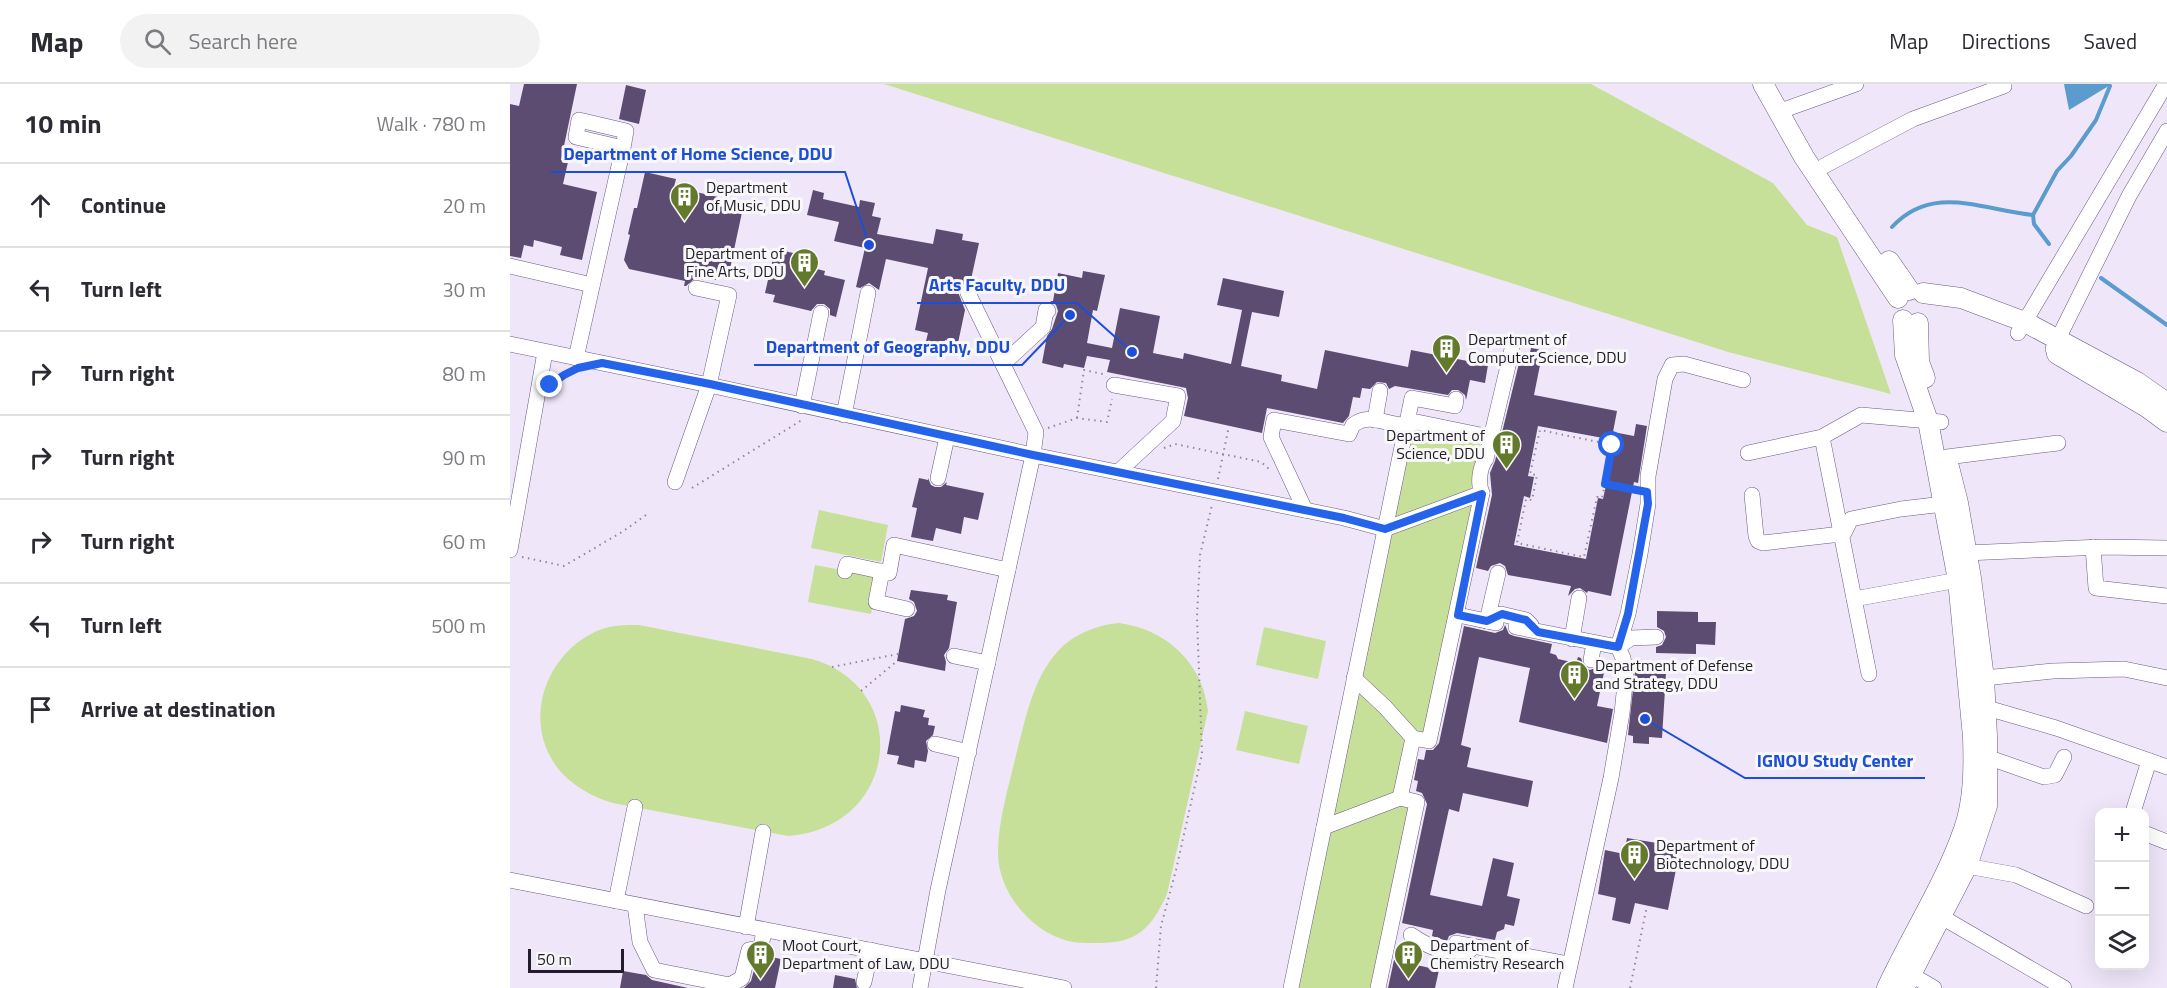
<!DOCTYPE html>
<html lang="en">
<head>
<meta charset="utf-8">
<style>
	body { margin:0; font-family:"Titillium Web",sans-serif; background:#f2f2f3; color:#2b2b33 }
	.controls { position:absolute; right:18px; bottom:18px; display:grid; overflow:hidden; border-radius:12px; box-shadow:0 6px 24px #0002 }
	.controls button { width:54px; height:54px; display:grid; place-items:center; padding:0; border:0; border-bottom:2px solid #e1e1e2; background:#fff; color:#2b2b33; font:30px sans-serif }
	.scale { position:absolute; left:18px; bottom:15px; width:96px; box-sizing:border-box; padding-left:6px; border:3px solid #231c2d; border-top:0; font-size:16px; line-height:21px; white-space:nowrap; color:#231c2d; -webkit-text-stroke:4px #f8f8f8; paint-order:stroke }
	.stop { position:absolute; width:18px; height:18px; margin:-14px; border:4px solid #2563eb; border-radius:50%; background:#fff }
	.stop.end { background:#2563eb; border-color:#fff; box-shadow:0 2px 6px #0008 }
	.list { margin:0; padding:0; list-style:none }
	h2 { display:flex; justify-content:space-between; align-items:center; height:78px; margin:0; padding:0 24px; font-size:26px }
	h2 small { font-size:20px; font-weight:400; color:#7c7c81 }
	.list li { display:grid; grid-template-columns:39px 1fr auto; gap:18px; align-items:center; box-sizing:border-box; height:84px; padding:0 24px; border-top:2px solid #e1e1e2 }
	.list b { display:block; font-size:22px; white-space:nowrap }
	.list em { font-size:20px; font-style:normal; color:#7c7c81 }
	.icon { flex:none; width:33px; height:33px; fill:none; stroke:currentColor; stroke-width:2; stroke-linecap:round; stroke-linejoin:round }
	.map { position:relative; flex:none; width:1657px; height:904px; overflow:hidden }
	header { display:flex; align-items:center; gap:36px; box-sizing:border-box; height:84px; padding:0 30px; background:#fff; border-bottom:2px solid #e1e1e2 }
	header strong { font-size:28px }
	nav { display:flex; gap:33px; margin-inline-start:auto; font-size:21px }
	.search { width:420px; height:54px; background:#f2f2f3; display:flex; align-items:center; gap:15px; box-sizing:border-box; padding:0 21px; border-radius:33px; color:#7c7c81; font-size:22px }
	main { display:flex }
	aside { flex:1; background:#fff }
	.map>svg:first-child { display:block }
	.green { fill:#c7e099 }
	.water { fill:#5c9bcd }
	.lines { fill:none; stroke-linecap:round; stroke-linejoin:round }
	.stream { stroke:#5c9bcd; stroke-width:4 }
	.building { fill:#5d4c72; fill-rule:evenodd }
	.minor-casing { stroke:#6c5a82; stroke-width:16 }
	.major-casing { stroke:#6c5a82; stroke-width:21 }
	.path { stroke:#90889a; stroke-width:2; stroke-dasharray:1.5 4.5; stroke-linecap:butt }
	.minor { stroke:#fff; stroke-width:15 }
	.major { stroke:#fff; stroke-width:20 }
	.route { stroke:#2563eb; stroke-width:8 }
	.labels { text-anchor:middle; stroke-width:6; stroke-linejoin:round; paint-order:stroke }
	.poi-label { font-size:16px; fill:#231c2d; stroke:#f8f8f8; text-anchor:start }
	.leader { fill:none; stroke:#1d4ed8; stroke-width:2 }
	.callout-dot { fill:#1d4ed8; stroke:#f8f8f8; stroke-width:2 }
	.callout-label { font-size:18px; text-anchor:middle; font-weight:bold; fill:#1d4ed8; stroke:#f8f8f8; stroke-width:6; stroke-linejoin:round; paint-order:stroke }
</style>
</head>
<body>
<header>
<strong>Map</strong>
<div class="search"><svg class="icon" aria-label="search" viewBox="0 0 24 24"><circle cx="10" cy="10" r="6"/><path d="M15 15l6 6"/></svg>Search here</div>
<nav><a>Map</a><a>Directions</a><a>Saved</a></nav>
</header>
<main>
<aside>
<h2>10 min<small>Walk · 780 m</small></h2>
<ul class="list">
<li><svg class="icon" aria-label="ahead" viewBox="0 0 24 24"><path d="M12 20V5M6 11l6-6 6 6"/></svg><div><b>Continue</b></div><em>20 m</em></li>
<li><svg class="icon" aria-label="left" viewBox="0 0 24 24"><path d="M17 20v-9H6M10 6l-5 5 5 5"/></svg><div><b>Turn left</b></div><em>30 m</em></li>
<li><svg class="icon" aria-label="right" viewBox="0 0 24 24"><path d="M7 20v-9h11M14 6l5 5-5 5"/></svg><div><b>Turn right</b></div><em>80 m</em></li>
<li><svg class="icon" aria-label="right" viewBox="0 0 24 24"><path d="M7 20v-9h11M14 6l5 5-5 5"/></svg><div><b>Turn right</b></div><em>90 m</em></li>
<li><svg class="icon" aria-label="right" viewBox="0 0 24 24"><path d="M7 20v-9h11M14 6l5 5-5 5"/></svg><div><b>Turn right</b></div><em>60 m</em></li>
<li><svg class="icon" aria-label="left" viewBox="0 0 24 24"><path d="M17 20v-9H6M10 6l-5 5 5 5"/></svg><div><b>Turn left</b></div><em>500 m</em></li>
<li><svg class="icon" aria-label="arrive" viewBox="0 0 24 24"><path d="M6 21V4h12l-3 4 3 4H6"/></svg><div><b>Arrive at destination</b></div></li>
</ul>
</aside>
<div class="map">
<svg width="1657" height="904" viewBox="0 0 1657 904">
	<rect width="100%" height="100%" fill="#efe7f9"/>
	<g class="green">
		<path d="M374,0H1081L1263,99L1297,141L1327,153L1381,310L1218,268Z"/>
		<path d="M905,344L969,357L972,367L961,405L883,435L900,351Z"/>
		<path d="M958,419L962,422L916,648L905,651L855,600L851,588L880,455L883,449Z"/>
		<path d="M309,426L378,441L371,478L301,464Z"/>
		<path d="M305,481L368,493L361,530L298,518Z"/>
		<path d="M609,539C656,545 693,579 698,627L657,810C641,845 627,860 585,859C576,859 566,859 558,857C519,847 486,805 488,765C489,734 499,701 506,671C516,634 522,596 548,567C563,550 587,541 609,539Z"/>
		<path d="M129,541L302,575C404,605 388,744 278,752L103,719C82,713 59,700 46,682C11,633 38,565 92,545C103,541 117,541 129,541Z"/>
		<path d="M754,543L816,557L808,595L746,581Z"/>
		<path d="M853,608L897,655L883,711L828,736L822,728L847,612Z"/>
		<path d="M735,627L798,642L789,680L726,666Z"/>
		<path d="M885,719L899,722L864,904H785L821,746Z"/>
	</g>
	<path class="water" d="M1554,0H1602L1559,26Z"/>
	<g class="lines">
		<g class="stream">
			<path d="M1382,143C1423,99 1472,126 1523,131"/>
			<path d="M1539,160L1524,140L1523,131L1547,87L1561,72L1586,36L1600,2"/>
			<path d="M1591,194L1657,241"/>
		</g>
	</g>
	<g class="building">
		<path d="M14,0H67L51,76L58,78L53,100L87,108L72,176L50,171L52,163L24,156L23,163L14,161L11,174L0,172V20L9,22Z"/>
		<path d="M116,1L136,6L129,40L109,35Z"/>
		<path d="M135,88L166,95L164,103L234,119L218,194L207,192L206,196L196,193V196L184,195L176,202H174L175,197L119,185L114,176L120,151L118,150L124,124H127Z"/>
		<path d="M303,106L314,109L313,115L349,123L350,116L365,119L362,132L371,134L367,150L423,160L426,145L453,150L452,156L469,159L460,200L453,201L448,208L455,226L448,259L435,256L434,265L415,261L418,249L405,246L418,184L376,175L369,206L359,199L350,204L346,203L355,164L324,157L329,138L297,131Z"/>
		<path d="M265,165L297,172L295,182L315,187L314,191L335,196L326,233L320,231V225L314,220H307L301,227L263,218L265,211L255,209Z"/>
		<path d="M573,187L595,191L587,227L583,226L577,259L602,264L610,224L650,232L643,269L673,275L674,269L721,280L732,226L707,221L713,194L774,207L769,233L742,228L731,282L772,291L771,297L807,305L815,266L898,283L901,266L978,281L975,299L960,296L956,316L955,311L948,306H942L938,311L885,302L879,305L876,299L867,298L860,305L852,304L850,314L843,313L839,332L833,339L757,324L752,349L674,332L678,314L676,304L597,288L600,276L577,272L574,284L554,280L553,284L532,279L537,252L542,245L548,227L546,221L540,217H543L548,189L572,194Z"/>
		<path d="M1021,264L1033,266L1024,311L1107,327L1103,348L1124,352L1126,340L1137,342L1128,399L1124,398L1101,512L1078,507L1077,509L1070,504L1065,505L1058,512L1061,502L998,491L995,482L990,479L981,482L978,487L966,484L982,411L980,389L985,377L1011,271L1019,273ZM1028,342L1093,354L1092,357L1105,359L1093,415L1088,414L1076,475L1004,461L1014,412L1020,414L1024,393L1018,392Z"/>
		<path d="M409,394L418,396V394L421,401L425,403H431L437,398L436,401L474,409L468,436L454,433L451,450L426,444L423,457L401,453L407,424L402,423Z"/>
		<path d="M401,506L438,511L437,516L447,518L439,564L434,571L436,578L435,587L387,577L395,535L404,532L407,527L404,518L399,515Z"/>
		<path d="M1147,527L1188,528V538H1206L1205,561L1186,560V570L1146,569V563L1152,561L1156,553L1154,547L1147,543Z"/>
		<path d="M995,541L999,550L1004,552L1042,560L1040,569L1046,571L1048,575L1066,579L1068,573L1071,574L1074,583L1080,586L1088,583L1090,578L1096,579L1087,622L1103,625L1097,659L1009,638L1020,584L969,573L951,661L961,664L957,683L1023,697L1018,723L953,709L949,728L939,725L920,811L972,822L983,774L1004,779L997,812L1010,815L1004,842L995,840L994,845L987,848L985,856L947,849L939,852L937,857L922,852L923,846L892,839L917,720L912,709L906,707L908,697L904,696L908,675L914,676L916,666H923L929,659L954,542L985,549L993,546Z"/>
		<path d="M1128,578L1140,579V588L1156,589L1152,654L1139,653V660L1123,659V652L1118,651L1125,587H1128Z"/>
		<path d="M391,621L415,626L413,633L419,634L418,641L425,642L423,651L416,657L418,667L416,678L405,676L404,684L387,680L389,672L377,670L385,627L390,628Z"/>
		<path d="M1117,754L1165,762L1164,769L1169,770L1158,826L1125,819L1120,840L1102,836L1106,814L1088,810L1095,766L1114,770Z"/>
		<path d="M256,872L271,875L265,904H234L241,897L247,875Z"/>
		<path d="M884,876L929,886L925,904H878Z"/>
		<path d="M113,887L136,891L142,896L178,904H110Z"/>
		<path d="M325,891L345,895L347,904H323Z"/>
	</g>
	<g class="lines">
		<defs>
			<g id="minor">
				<path d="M1268,28L1346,0"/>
				<path d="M1314,82L1403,35L1494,2V0"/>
				<path d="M0,182L82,201"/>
				<path d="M1508,249L1656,0"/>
				<path d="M0,260L199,301L523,371L834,434L875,445L972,409"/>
				<path d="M1543,265L1619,112L1657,47"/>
				<path d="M66,274L113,64L116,47L69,36L66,53L113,64"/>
				<path d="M493,280L533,243L536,226L538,227"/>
				<path d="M604,301L668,312L663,337L608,388"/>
				<path d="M292,322L311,229"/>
				<path d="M334,331L358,209"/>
				<path d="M865,336L870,307"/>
				<path d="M1312,353L1359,590"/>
				<path d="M1238,369L1312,353L1351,331L1431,338"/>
				<path d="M1437,373L1548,359"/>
				<path d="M428,394L437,353"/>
				<path d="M165,398L199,301L219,211L186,204"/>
				<path d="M1242,411L1246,452L1248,457L1253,459L1331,450L1334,449L1341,435L1391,425L1442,419"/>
				<path d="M795,426L761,353L764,336L839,350L843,341C865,325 883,349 907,338L980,353"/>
				<path d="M1583,463L1586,504L1657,512"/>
				<path d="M0,466L35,268"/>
				<path d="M1456,469L1592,463L1657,464"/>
				<path d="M335,487L337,480L379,489L384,461L498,486"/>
				<path d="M372,487L366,518L397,525"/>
				<path d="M1344,515L1459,494"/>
				<path d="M948,531L986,539"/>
				<path d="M977,537L991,530L1016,536L1021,541"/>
				<path d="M977,537L988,489"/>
				<path d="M1006,543L1108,563L1113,574L1116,590L1112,629L1101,694L1055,904"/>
				<path d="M1062,555L1069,514"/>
				<path d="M1108,563L1118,530L1130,470L1138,420V392L1155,295L1162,281L1174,280L1233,296"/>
				<path d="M1108,563L1121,554L1146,553"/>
				<path d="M444,572L478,579"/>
				<path d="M1081,576L1084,559"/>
				<path d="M844,594L875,623L903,654"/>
				<path d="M1474,594L1543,587L1614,585L1657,594"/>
				<path d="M1477,624L1546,644L1657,683"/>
				<path d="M425,660L459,668"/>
				<path d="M1477,673L1534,693L1545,691L1554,673"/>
				<path d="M1623,728L1639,677"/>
				<path d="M814,743L890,714"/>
				<path d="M1634,749L1657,758"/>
				<path d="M1457,782L1506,791L1576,822"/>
				<path d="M0,796L554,904"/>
				<path d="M106,817L125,723"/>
				<path d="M125,821L130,858L144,886L220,901L232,894L239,866L251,864L254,846"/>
				<path d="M1430,832L1554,904"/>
				<path d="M236,843L253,748"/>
				<path d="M901,851C922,865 934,870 960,866"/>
				<path d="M946,859L1059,880"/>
				<path d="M1400,890L1424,904"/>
				<path d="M354,898L361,866"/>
				<path d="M410,904L428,806L523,371L526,348L458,209"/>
				<path d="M781,904L902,314L945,322L946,315"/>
				<path d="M868,904L907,718L890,714L903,654L919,657L972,409C968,400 969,384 976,375L1002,265"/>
			</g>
			<g id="major">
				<path d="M1253,0L1294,73L1388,214"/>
				<path d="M1379,177L1399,206"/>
				<path d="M1413,209L1451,214L1515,238L1627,298L1657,319"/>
				<path d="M1408,239L1409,278L1415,294"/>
				<path d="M1547,270L1638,324L1657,338"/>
				<path d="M1377,904C1401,852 1435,800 1454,745C1464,716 1464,684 1463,653L1448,496L1418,337L1395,271L1393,236"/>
				<path d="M1394,904L1457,782L1477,722V652L1474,594L1461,494L1448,419L1439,383"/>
			</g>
		</defs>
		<use href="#minor" class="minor-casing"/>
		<use href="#major" class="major-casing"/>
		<g class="path">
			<path d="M43,299L61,287"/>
			<path d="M567,334L574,286L593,290L596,293"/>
			<path d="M538,344L567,334L597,338L602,315"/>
			<path d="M654,364L665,360L751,378L760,386"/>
			<path d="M708,395L719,342"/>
			<path d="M1095,400L1092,414L1087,413L1074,473L1007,459L1016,415L1022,416L1027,391L1020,390L1030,346L1103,361L1095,400L1126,406"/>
			<path d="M182,404L292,336"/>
			<path d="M12,473L54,482L112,448L136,431"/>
			<path d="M322,583L388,570"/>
			<path d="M351,607L387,577"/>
			<path d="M646,904L651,842L666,786L692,670L687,533L690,471L702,421"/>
			<path d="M1120,904L1137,822"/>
		</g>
		<use href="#minor" class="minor"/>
		<use href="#major" class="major"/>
	</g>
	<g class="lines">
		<path class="route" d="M40,301L54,291L68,284L92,279L200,300L523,371L834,434L875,445L972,410L948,531L977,537L992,530L1016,536L1028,548L1108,563L1118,530L1138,420L1137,408L1095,400L1102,361"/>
	</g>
	<defs>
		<symbol id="building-pin" viewBox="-11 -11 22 30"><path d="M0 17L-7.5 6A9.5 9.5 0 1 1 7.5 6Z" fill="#637a2d" stroke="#f8f8f8"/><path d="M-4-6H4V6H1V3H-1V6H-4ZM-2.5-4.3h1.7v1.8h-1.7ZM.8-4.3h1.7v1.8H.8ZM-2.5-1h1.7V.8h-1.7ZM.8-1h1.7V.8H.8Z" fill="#fff"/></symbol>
	</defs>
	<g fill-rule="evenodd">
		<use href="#building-pin" x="158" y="96" width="33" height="45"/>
		<use href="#building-pin" x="278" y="162" width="33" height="45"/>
		<use href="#building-pin" x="920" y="248" width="33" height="45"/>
		<use href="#building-pin" x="980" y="344" width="33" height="45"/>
		<use href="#building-pin" x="1048" y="574" width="33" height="45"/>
		<use href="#building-pin" x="1108" y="754" width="33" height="45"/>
		<use href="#building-pin" x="234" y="854" width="33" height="45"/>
		<use href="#building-pin" x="882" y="854" width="33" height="45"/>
	</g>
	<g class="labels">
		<g class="poi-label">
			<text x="196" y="109">Department<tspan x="196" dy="18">of Music, DDU</tspan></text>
			<text x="274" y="175" text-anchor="end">Department of<tspan x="274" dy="18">Fine Arts, DDU</tspan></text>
			<text x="958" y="261">Department of<tspan x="958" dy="18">Computer Science, DDU</tspan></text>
			<text x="975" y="357" text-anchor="end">Department of<tspan x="975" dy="18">Science, DDU</tspan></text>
			<text x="1085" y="587">Department of Defense<tspan x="1085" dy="18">and Strategy, DDU</tspan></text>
			<text x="1146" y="767">Department of<tspan x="1146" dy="18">Biotechnology, DDU</tspan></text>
			<text x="272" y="867">Moot Court,<tspan x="272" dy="18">Department of Law, DDU</tspan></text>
			<text x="920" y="867">Department of<tspan x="920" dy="18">Chemistry Research</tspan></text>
		</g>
	</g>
	<path class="leader" d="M359 161L335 88H41M622 268L567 219H407M560 231L512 281H244M1135 635L1235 694H1415"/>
	<g class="callout-dot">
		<circle cx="359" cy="161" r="6"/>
		<circle cx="622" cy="268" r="6"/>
		<circle cx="560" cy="231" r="6"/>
		<circle cx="1135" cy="635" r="6"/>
	</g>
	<g class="callout-label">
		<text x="188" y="76">Department of Home Science, DDU</text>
		<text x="487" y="207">Arts Faculty, DDU</text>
		<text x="378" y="269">Department of Geography, DDU</text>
		<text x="1325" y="683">IGNOU Study Center</text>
	</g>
</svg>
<div class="controls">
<button>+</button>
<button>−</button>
<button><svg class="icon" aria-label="layers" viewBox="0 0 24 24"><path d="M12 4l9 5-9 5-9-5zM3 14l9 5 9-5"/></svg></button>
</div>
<div class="scale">50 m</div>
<div class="stop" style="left:1102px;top:361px"></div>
<div class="stop end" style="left:40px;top:301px"></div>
</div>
</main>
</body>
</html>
